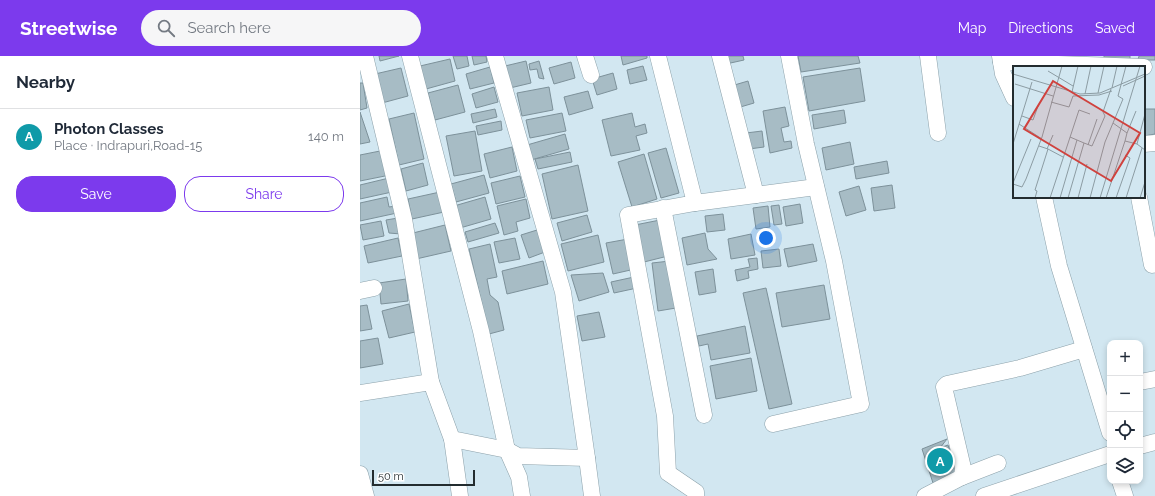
<!DOCTYPE html>
<html lang="en">
<head>
<meta charset="utf-8">
<style>
	body { margin:0; font-family:Raleway,sans-serif; background:#f6f6f7; color:#1f2937 }
	.controls { position:absolute; right:12px; bottom:12px; display:grid; overflow:hidden; border-radius:8px; box-shadow:0 2px 6px #0003 }
	.controls button { width:36px; height:36px; display:grid; place-items:center; padding:0; border:0; border-bottom:1px solid #e0e1e3; background:#fff; color:#1f2937; font:20px sans-serif }
	.scale { position:absolute; left:12px; bottom:10px; width:103px; box-sizing:border-box; padding-left:4px; border:2px solid #232c2f; border-top:0; font-size:11px; line-height:14px; white-space:nowrap; color:#232c2f; -webkit-text-stroke:3px #fff; paint-order:stroke }
	.you { position:absolute; left:406px; top:182px; width:14px; height:14px; margin:-10px; border:3px solid #fff; border-radius:50%; background:#1a73e8; box-shadow:0 0 0 6px #1a73e833 }
	.badge { display:grid; place-items:center; width:26px; height:26px; border-radius:50%; background:#7c3aed; color:#fff; font-size:13px; font-weight:700 }
	.pin { position:absolute; translate:-50% -50%; border:2px solid #fff; box-shadow:0 1px 4px #0006 }
	.list { margin:0; padding:0; list-style:none }
	h2 { display:flex; justify-content:space-between; align-items:center; height:52px; margin:0; padding:0 16px; font-size:17px }
	h2 small { font-size:13px; font-weight:400; color:#747a83 }
	.list li { display:grid; grid-template-columns:26px 1fr auto; gap:12px; align-items:center; box-sizing:border-box; height:56px; padding:0 16px; border-top:1px solid #e0e1e3 }
	.list b { display:block; font-size:15px; white-space:nowrap }
	.list p { margin:0; font-size:13px; white-space:nowrap; color:#747a83 }
	.list em { font-size:13px; font-style:normal; color:#747a83 }
	.actions { display:flex; gap:8px; padding:12px 16px }
	.actions a { flex:1; padding:9px 0; border:1px solid #7c3aed; border-radius:16px; text-align:center; font-size:14px; color:#7c3aed }
	.actions .main { background:#7c3aed; color:#fff }
	.icon { flex:none; width:22px; height:22px; fill:none; stroke:currentColor; stroke-width:2; stroke-linecap:round; stroke-linejoin:round }
	.map { position:relative; flex:none; width:795px; height:440px; overflow:hidden }
	header { display:flex; align-items:center; gap:24px; box-sizing:border-box; height:56px; padding:0 20px; background:#7c3aed; color:#fff }
	header strong { font-size:19px }
	nav { display:flex; gap:22px; margin-inline-start:auto; font-size:14px }
	.search { width:280px; height:36px; background:#f6f6f7; display:flex; align-items:center; gap:10px; box-sizing:border-box; padding:0 14px; border-radius:22px; color:#747a83; font-size:15px }
	main { display:flex }
	aside { flex:1; background:#fff }
	.map>svg:first-child { display:block }
	.building { fill:#a7bcc5; stroke:#7d919a }
	.lines { fill:none; stroke-linecap:round; stroke-linejoin:round }
	.minor-casing { stroke:#8ca1aa; stroke-width:17 }
	.minor { stroke:#fff; stroke-width:16 }
	.inset-road { fill:none; stroke:#8c9ca3; stroke-width:1 }
	.view { fill:#d0423e; fill-opacity:0.15; stroke:#d0423e; stroke-width:2 }
	.inset-edge { fill:none; stroke:#232c2f; stroke-width:2 }
</style>
</head>
<body>
<header>
<strong>Streetwise</strong>
<div class="search"><svg class="icon" aria-label="search" viewBox="0 0 24 24"><circle cx="10" cy="10" r="6"/><path d="M15 15l6 6"/></svg>Search here</div>
<nav><a>Map</a><a>Directions</a><a>Saved</a></nav>
</header>
<main>
<aside>
<h2>Nearby<small></small></h2>
<ul class="list">
<li><span class="badge" style="background:#0f9aa8">A</span><div><b>Photon Classes</b><p>Place · Indrapuri,Road-15</p></div><em>140 m</em></li>
</ul>
<div class="actions"><a class="main">Save</a><a>Share</a></div>
</aside>
<div class="map">
<svg width="795" height="440" viewBox="0 0 795 440">
	<rect width="100%" height="100%" fill="#d2e7f1"/>
	<g class="building">
		<path d="M19,0H39L20,5Z"/>
		<path d="M93,0H107L109,10L97,13Z"/>
		<path d="M112,0H126L127,6L114,9Z"/>
		<path d="M261,0H287V2L263,9Z"/>
		<path d="M364,0H383L384,4L366,8Z"/>
		<path d="M438,0H498L500,7L441,16Z"/>
		<path d="M744,0H770V3L744,2Z"/>
		<path d="M779,0H795V4H778Z"/>
		<path d="M90,3L95,25L66,33L60,10Z"/>
		<path d="M166,5L171,27L150,32L145,10Z"/>
		<path d="M179,5L184,23L179,22L177,13L170,14L169,8Z"/>
		<path d="M211,6L215,22L194,28L189,12Z"/>
		<path d="M283,10L287,24L270,28L267,14Z"/>
		<path d="M130,11L134,27L110,33L106,18Z"/>
		<path d="M41,12L48,40L22,47L15,18Z"/>
		<path d="M500,12L505,45L449,55L443,21Z"/>
		<path d="M253,17L257,33L237,39L232,23Z"/>
		<path d="M388,25L394,47L377,52L371,30Z"/>
		<path d="M0,27H3L7,52L0,54Z"/>
		<path d="M98,29L105,56L75,64L68,37Z"/>
		<path d="M134,31L138,46L116,52L112,38Z"/>
		<path d="M189,31L193,54L162,60L157,37Z"/>
		<path d="M228,35L233,52L209,59L204,41Z"/>
		<path d="M425,51L429,70L421,72L424,86L431,85L432,92L410,97L403,55Z"/>
		<path d="M135,53L137,61L113,67L111,58Z"/>
		<path d="M784,53H795V78L784,80Z"/>
		<path d="M484,54L486,67L454,73L452,59Z"/>
		<path d="M0,56L10,86L0,88Z"/>
		<path d="M54,57L64,103L39,109L29,63Z"/>
		<path d="M202,57L206,75L170,82L166,64Z"/>
		<path d="M272,57L275,71L285,68L287,77L276,80L280,94L251,100L242,64Z"/>
		<path d="M141,65L142,74L118,79L116,70Z"/>
		<path d="M115,75L122,115L94,120L86,80Z"/>
		<path d="M402,75L404,91L389,93L386,77Z"/>
		<path d="M205,78L209,93L171,104L167,89Z"/>
		<path d="M490,86L494,108L466,114L462,92Z"/>
		<path d="M152,91L157,115L130,122L124,98Z"/>
		<path d="M306,92L319,137L301,142L288,97Z"/>
		<path d="M25,94L30,119L0,125V99Z"/>
		<path d="M210,96L212,106L178,113L175,103Z"/>
		<path d="M284,98L297,143L272,151L258,106Z"/>
		<path d="M527,105L529,117L496,123L494,111Z"/>
		<path d="M63,107L68,129L46,135L41,113Z"/>
		<path d="M218,109L228,155L192,163L182,118Z"/>
		<path d="M124,119L129,137L96,146L91,128Z"/>
		<path d="M160,120L165,141L136,148L131,127Z"/>
		<path d="M29,122L32,136L0,143V129Z"/>
		<path d="M532,129L535,152L514,155L511,132Z"/>
		<path d="M499,130L506,154L486,160L479,136Z"/>
		<path d="M80,136L84,156L52,163L48,143Z"/>
		<path d="M27,141L29,151L36,150L37,157L0,165V147Z"/>
		<path d="M125,141L131,163L100,172L94,150Z"/>
		<path d="M166,143L170,162L156,166L158,175L144,179L137,150Z"/>
		<path d="M440,148L443,167L426,170L423,151Z"/>
		<path d="M419,149L422,168L414,169L411,150Z"/>
		<path d="M408,150L410,171L396,173L393,152Z"/>
		<path d="M363,158L365,174L347,176L345,160Z"/>
		<path d="M227,159L232,176L202,185L197,167Z"/>
		<path d="M38,162L41,178L29,177L26,164Z"/>
		<path d="M300,164L308,200L284,206L275,169Z"/>
		<path d="M21,165L24,180L3,184L0,169Z"/>
		<path d="M135,167L139,177L108,186L105,176Z"/>
		<path d="M85,169L91,195L56,203L49,178Z"/>
		<path d="M177,174L185,196L169,202L161,179Z"/>
		<path d="M345,177L348,193L357,203L327,209L322,182Z"/>
		<path d="M391,178L395,199L371,203L368,183Z"/>
		<path d="M238,179L244,206L208,215L201,188Z"/>
		<path d="M38,182L42,200L8,207L4,190Z"/>
		<path d="M155,182L160,203L139,207L134,186Z"/>
		<path d="M268,183L275,213L253,218L246,187Z"/>
		<path d="M130,188L137,221L127,223L130,239L138,246L144,274L129,278L109,193Z"/>
		<path d="M453,188L457,205L428,211L424,193Z"/>
		<path d="M419,193L421,210L403,212L401,195Z"/>
		<path d="M397,202L398,213L388,215L389,222L377,225L375,214L390,211L388,203Z"/>
		<path d="M183,205L188,228L147,238L142,215Z"/>
		<path d="M310,205L316,252L298,255L292,207Z"/>
		<path d="M353,213L356,236L339,239L335,216Z"/>
		<path d="M243,217L249,236L219,245L211,219Z"/>
		<path d="M274,221L277,232L254,237L251,226Z"/>
		<path d="M46,223L48,245L21,248L19,227Z"/>
		<path d="M464,229L470,263L422,271L416,237Z"/>
		<path d="M406,232L432,348L409,353L383,237Z"/>
		<path d="M49,248L55,276L29,282L22,255Z"/>
		<path d="M7,249L12,273L0,275V250Z"/>
		<path d="M239,256L245,281L222,285L217,260Z"/>
		<path d="M385,270L390,297L351,304L348,288L339,290L337,280Z"/>
		<path d="M18,282L23,308L0,312V285Z"/>
		<path d="M391,302L397,335L356,343L350,310Z"/>
		<path d="M587,383L580,392L588,389L598,418L573,427L562,393Z"/>
	</g>
	<g class="lines">
		<defs>
			<g id="minor">
				<path d="M5,0L44,163L71,326"/>
				<path d="M50,0L121,275L147,394L159,421L162,440"/>
				<path d="M225,0L231,19"/>
				<path d="M298,0L335,147L268,159L305,360L308,417L336,436V440"/>
				<path d="M360,0L396,139"/>
				<path d="M568,0L578,77"/>
				<path d="M640,0L643,18L654,42"/>
				<path d="M641,6L784,11"/>
				<path d="M784,88L795,87"/>
				<path d="M684,141L699,210L750,377"/>
				<path d="M779,141L792,209"/>
				<path d="M335,147L456,131"/>
				<path d="M303,152L344,359"/>
				<path d="M0,235L14,232"/>
				<path d="M780,326L795,323"/>
				<path d="M0,337L71,326L92,383L147,394L158,400L227,402L203,236L135,0"/>
				<path d="M413,368L501,348L474,205L446,88L429,0"/>
				<path d="M92,383L100,440"/>
				<path d="M780,390L795,386"/>
				<path d="M227,402L232,440"/>
				<path d="M0,418L6,440"/>
				<path d="M602,421L638,407"/>
				<path d="M760,425L765,440"/>
				<path d="M565,440L602,421L603,412L584,331L587,328L660,312L724,293"/>
				<path d="M624,440L750,398"/>
			</g>
		</defs>
		<use href="#minor" class="minor-casing"/>
		<use href="#minor" class="minor"/>
	</g>
	<g transform="translate(653 10)">
		<rect width="132" height="132" fill="#d2e7f1"/>
		<path class="inset-road" d="M35,5L60,20M0,8L67,28L87,27L132,8M2,18L40,30M110,20L132,10M99,22L104,0M59,26L65,0M85,27L91,0M72,28L78,0M38,36L56,41L60,30L86,29L99,25M9,50L20,54L25,40M100,57L110,33L105,30L113,0M6,58L29,73M114,67L123,45M57,71L71,77M0,78L19,16M124,78L132,48M75,79L84,53M34,83L40,69M35,83L50,91M0,117L18,73M0,118L9,121L13,113L29,71L49,0M22,132L24,125L22,124L35,83L26,80M37,132L66,44L77,48M47,132L64,74M55,132L71,77L79,80L92,50L90,46L98,23M65,132L74,98M77,132L92,76L100,57L114,67L112,75L124,78L132,84M87,132L127,0M93,132L112,75M103,132L117,92L112,89M113,132L129,82M127,132L132,116"/>
		<path class="view" d="M40,15L127,67L98,115L11,63Z"/>
		<rect width="132" height="132" class="inset-edge"/>
	</g>
</svg>
<div class="controls">
<button>+</button>
<button>−</button>
<button><svg class="icon" aria-label="locate" viewBox="0 0 24 24"><circle cx="12" cy="12" r="6"/><path d="M12 2v4M12 18v4M2 12h4M18 12h4"/></svg></button>
<button><svg class="icon" aria-label="layers" viewBox="0 0 24 24"><path d="M12 4l9 5-9 5-9-5zM3 14l9 5 9-5"/></svg></button>
</div>
<div class="scale">50 m</div>
<div class="you"></div>
<div class="pin badge" style="left:580px;top:405px;background:#0f9aa8">A</div>
</div>
</main>
</body>
</html>
